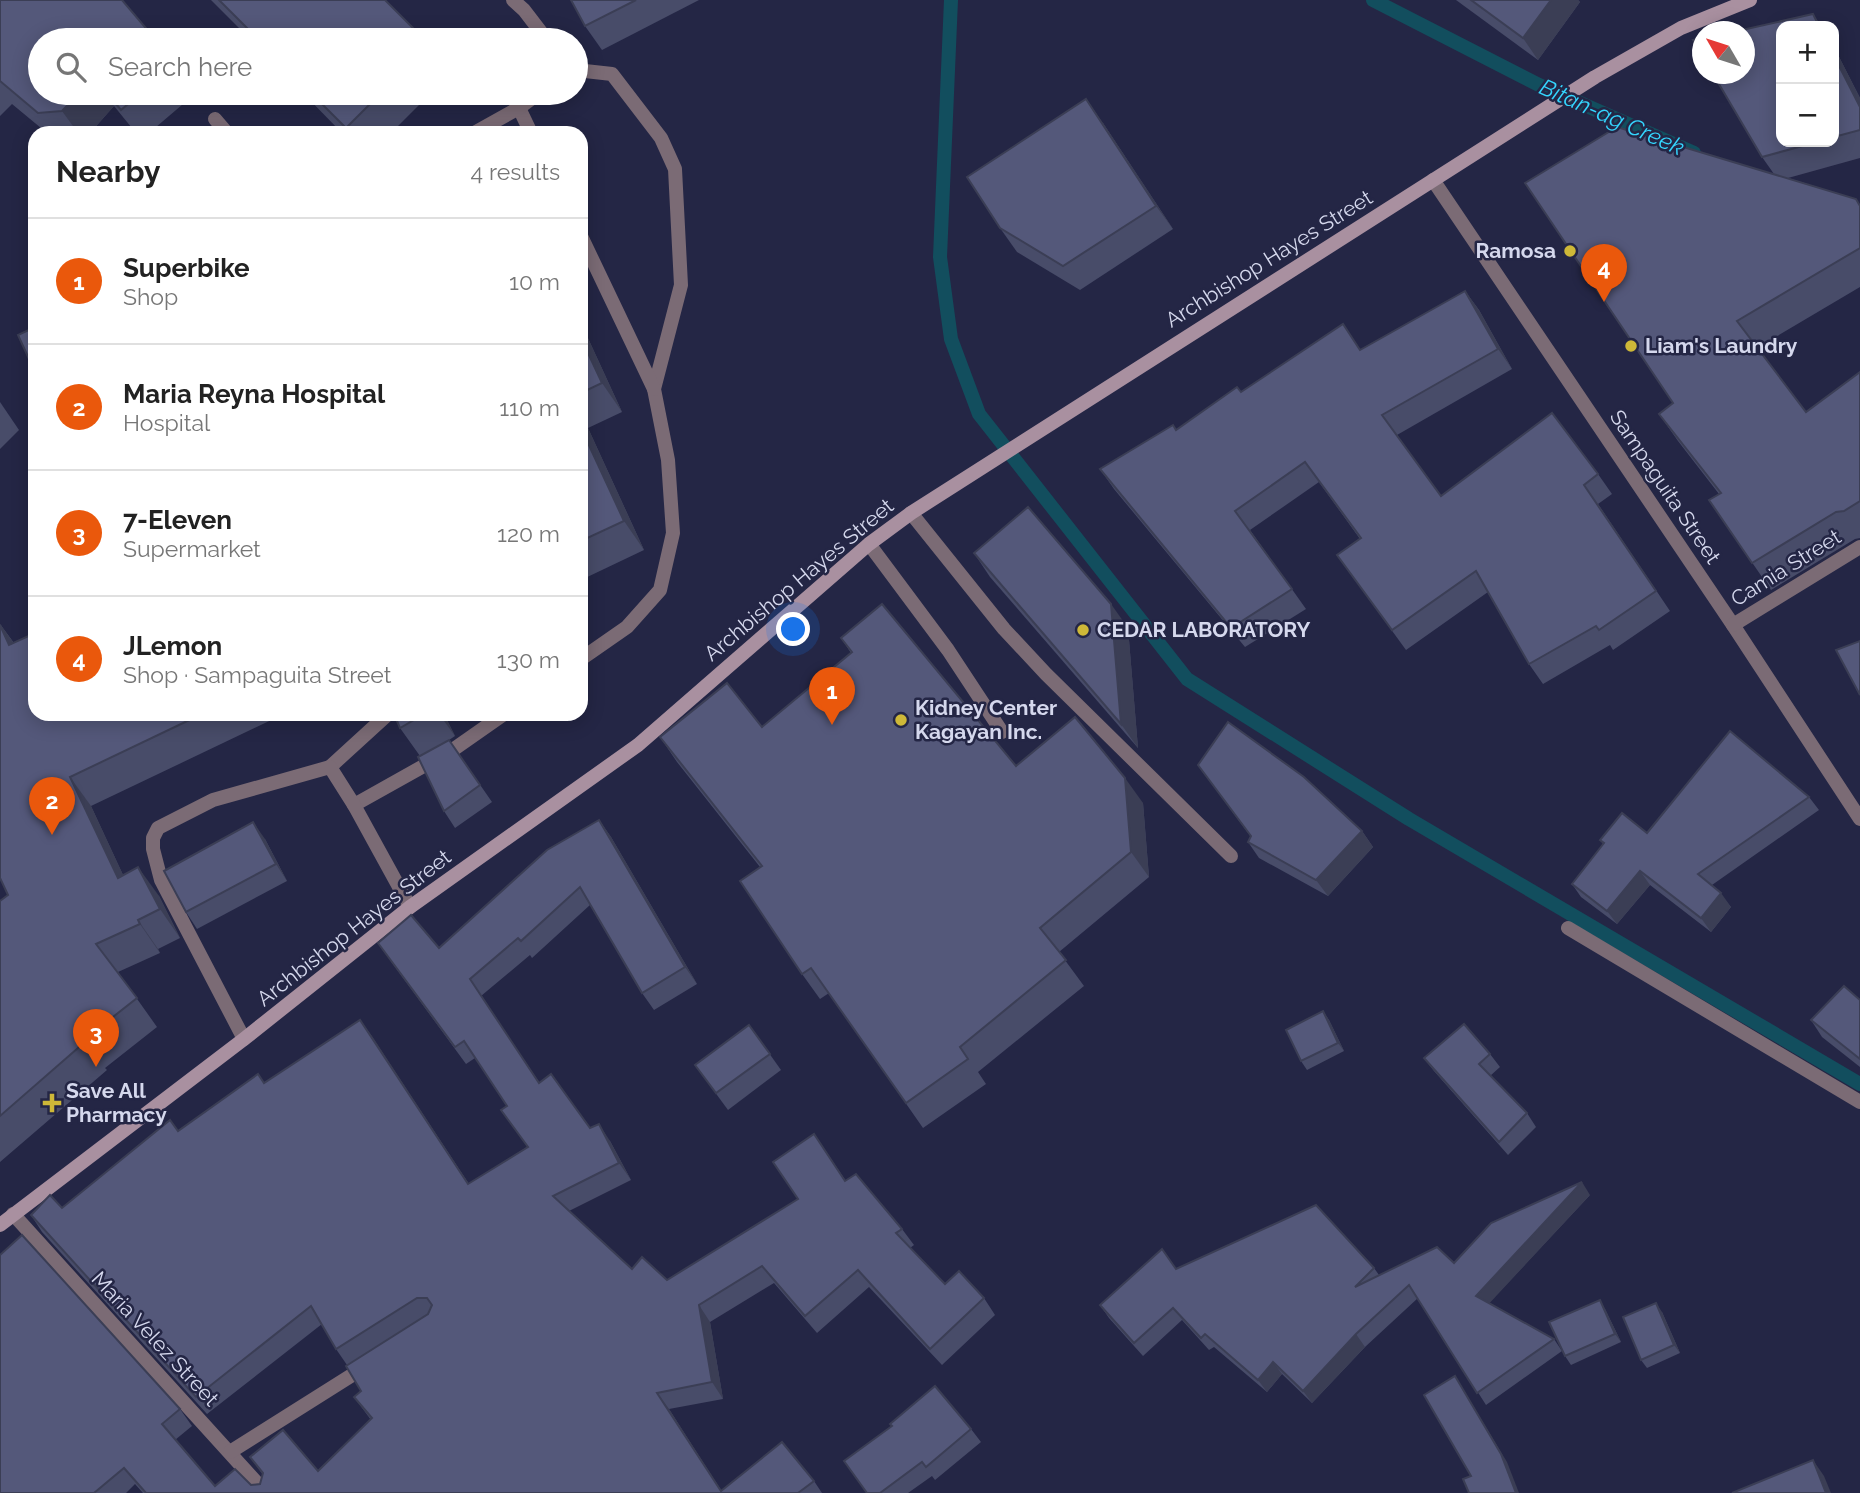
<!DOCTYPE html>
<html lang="en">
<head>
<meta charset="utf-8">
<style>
	body { margin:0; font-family:Raleway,sans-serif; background:#f2f2f2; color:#222 }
	.controls { position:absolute; right:21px; top:21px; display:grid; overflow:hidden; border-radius:14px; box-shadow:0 4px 18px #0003 }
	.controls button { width:63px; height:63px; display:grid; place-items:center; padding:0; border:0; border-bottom:2px solid #e0e0e0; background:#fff; color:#222; font:35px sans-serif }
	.compass { position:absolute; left:1692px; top:21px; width:63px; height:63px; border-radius:50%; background:#fff; box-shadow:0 4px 18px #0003; rotate:309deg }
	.you { position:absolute; left:794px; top:630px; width:24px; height:24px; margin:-18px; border:5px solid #fff; border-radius:50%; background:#1a73e8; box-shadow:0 0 0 10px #1a73e833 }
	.badge { display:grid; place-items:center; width:46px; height:46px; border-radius:50%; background:#ea580c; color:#fff; font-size:23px; font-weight:700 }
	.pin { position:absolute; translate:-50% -58px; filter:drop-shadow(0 2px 4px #0008) }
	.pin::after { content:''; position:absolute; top:37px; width:24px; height:21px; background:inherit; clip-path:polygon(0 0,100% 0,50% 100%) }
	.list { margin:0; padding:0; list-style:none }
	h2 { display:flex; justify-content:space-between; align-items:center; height:91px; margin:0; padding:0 28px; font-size:30px }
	h2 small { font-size:23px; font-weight:400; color:#767676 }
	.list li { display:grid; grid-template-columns:46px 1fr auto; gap:21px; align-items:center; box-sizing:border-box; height:126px; padding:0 28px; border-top:2px solid #e0e0e0 }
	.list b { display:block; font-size:26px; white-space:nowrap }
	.list p { margin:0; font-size:23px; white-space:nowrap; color:#767676 }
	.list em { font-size:23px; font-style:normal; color:#767676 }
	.icon { flex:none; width:38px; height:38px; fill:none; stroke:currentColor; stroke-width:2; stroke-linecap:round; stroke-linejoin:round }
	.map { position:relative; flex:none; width:1860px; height:1493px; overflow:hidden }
	.search { position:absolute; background:#fff; box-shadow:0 4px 18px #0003; left:28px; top:28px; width:560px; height:77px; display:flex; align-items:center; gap:18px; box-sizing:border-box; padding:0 24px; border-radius:38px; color:#767676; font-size:26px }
	.panel { position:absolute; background:#fff; box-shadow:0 4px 18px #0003; left:28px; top:126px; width:560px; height:595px; border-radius:21px }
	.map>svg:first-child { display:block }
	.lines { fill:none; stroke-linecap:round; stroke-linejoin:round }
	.stream { stroke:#124e5e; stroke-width:14 }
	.lane { stroke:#7b6b75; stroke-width:14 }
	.street { stroke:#7b6b75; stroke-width:14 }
	.secondary { stroke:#a990a0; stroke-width:14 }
	.wall { fill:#484c69 }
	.shaded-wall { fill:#3b3e55 }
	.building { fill:#54587a; stroke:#3b3e55; stroke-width:2 }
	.poi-dot { fill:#ceb838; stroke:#242645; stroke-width:2.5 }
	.labels { text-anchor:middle; stroke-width:5; stroke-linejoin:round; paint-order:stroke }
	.poi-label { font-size:21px; font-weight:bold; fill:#d5d8ed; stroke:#242645; text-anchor:start }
	.street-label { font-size:21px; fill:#d5d8ed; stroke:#242645 }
	.water-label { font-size:23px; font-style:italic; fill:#34d5fd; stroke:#242645 }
</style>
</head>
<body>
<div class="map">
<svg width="1860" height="1493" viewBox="0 0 1860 1493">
	<rect width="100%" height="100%" fill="#242645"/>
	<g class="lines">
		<g class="stream">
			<path d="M951,0L940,257L951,339L979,414L1187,679L1409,819L1860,1084"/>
			<path d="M1373,0L1539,85L1694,153"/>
		</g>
		<g class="lane">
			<path d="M513,0L524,10L547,40"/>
			<path d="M576,70L612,74L661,138L675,169L681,285L654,389L668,460L673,533L660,590L627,627L581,659"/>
			<path d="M519,108L531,133"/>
			<path d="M215,119L227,133"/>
			<path d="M474,133L519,108L539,93"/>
			<path d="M581,236L654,389"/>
			<path d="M911,513L1004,629L1046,674L1231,856"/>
			<path d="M869,544L948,650L1002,732"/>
			<path d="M330,767L388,714"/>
			<path d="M354,805L454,749L504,714"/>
			<path d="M244,1039L161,880L153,849V838L158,828L213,800L330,767L354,805L410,907"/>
		</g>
		<g class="street">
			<path d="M1433,180L1733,625L1860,819"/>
			<path d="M1733,625L1860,547"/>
			<path d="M1568,928L1860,1102"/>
			<path d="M13,1214L266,1493"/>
			<path d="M230,1452L368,1365"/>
		</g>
		<path class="secondary" d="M0,1225L244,1039L410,907L638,745L869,544L911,513L1595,77L1681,28L1750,0"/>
	</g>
	<g class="wall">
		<path d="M0,0L40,93H196L149,133H136L114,106L90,133H47L12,104L0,116Z"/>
		<path d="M211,0H385L425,40H251Z"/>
		<path d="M571,0H699L602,50L585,26Z"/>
		<path d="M1456,0H1578L1580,2L1538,60Z"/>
		<path d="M1813,14L1821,26H1781V142H1834V47L1860,98V158L1788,178L1856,199L1860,205V287L1757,348L1806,412L1860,372V538L1855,539L1771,590L1709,500L1719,494L1678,441L1659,414L1673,403L1525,183L1617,127L1774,174L1762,157L1713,74H1745V32H1733Z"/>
		<path d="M303,93H431L391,133H342Z"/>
		<path d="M1103,123L1173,229L1080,290L1017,252L1000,228Z"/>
		<path d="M1465,291L1479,310L1512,369L1397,435L1441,496L1598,474L1612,494L1598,504L1670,611L1613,650L1610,645L1543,684L1529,664L1488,592L1406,650L1337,555L1360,539L1319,482L1250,530L1306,609L1245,647L1114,489L1100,469L1176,430L1241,392L1361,350Z"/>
		<path d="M581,323L622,412L588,428L644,550L581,580Z"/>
		<path d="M0,402L19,430L0,449Z"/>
		<path d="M974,553L1128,628L1138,748L990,577Z"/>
		<path d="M0,624L14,643L35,714H284L91,806L123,875L159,896L180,938L158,949L160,953L118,972L157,1027L105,1068L107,1070L0,1162V901L8,895L0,878Z"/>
		<path d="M841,638L1016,766L1143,803L1149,877L1059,952L1084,986L978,1072L986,1084L923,1128L829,993L820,999L802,974L760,867L677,762L660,737L762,727L851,653Z"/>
		<path d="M394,714H444L455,736L449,740L492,802L455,828L444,811L420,756L400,728Z"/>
		<path d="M1198,765L1362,831L1373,847L1328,896L1259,858L1248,842L1251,837Z"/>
		<path d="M1809,797L1819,810L1712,885L1731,907L1711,932L1650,885L1617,924L1581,897L1572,884L1603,844L1600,840L1647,833Z"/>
		<path d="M599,820L611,837L697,984L654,1010L642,993L590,905L532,958L530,955L481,996L539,1082L590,1128L610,1141L631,1180L569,1211L632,1269L667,1280L798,1199L814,1134L846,1181L902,1229L914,1245L910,1248L945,1284L984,1298L995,1315L942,1365L869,1287L817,1333L774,1283L710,1322L723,1399L669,1409L721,1491L814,1481L822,1493H143L135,1484L126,1493H0L180,1409L192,1426L175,1440L215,1486L251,1485L260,1484L263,1475L250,1457L318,1471L371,1420L354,1397L361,1391L347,1365L336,1349L322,1324L207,1414L42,1232L31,1215L62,1208L178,1131L264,1083L360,1020L469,1184L527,1147L507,1106L475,1058L466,1064L390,960L439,948Z"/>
		<path d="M265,839L287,881L197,929L186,912Z"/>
		<path d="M1860,1000V1067L1822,1037L1811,1020Z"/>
		<path d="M1323,1011L1329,1020L1344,1051L1307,1070L1301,1061Z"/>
		<path d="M749,1025L781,1070L728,1110L695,1065Z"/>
		<path d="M1490,1054L1500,1067L1490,1076L1527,1113L1536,1127L1508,1155L1434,1071L1424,1058Z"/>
		<path d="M1590,1195L1489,1303L1554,1339L1562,1351L1486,1405L1418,1298L1365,1347L1312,1403L1282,1374L1267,1392L1214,1347L1209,1350L1182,1320L1143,1356L1109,1318L1100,1305L1176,1269L1374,1268L1379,1275L1454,1263Z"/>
		<path d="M1605,1309L1621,1342L1571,1365L1565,1356Z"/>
		<path d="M1662,1312L1680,1353L1647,1368L1641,1360Z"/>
		<path d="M971,1429L981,1442L935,1480L932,1476L908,1493H867Z"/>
	</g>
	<g class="shaded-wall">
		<path d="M1551,0H1578L1580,2L1538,60L1523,38Z"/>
		<path d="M1834,47L1860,98V107L1834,56Z"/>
		<path d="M79,93H105L114,106L90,133H78L62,111Z"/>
		<path d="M1086,99L1103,123L1173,229L1156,206Z"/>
		<path d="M1465,291L1479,310L1512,369L1498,349Z"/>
		<path d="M581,323L622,412L602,383L581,338Z"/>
		<path d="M581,418L588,428L644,550L624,521L581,428Z"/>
		<path d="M1111,604L1128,628L1138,748L1121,724Z"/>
		<path d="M0,624L18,649L9,645Z"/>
		<path d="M439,714H444L455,736Z"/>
		<path d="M70,777L91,806L138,907L118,878Z"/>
		<path d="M1125,778L1143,803L1149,877L1131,852Z"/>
		<path d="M599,820L611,837L697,984L685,967Z"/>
		<path d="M253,822L265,839L287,881L276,864Z"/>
		<path d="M1362,831L1373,847L1328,896L1316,880Z"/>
		<path d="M138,867L159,896L180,938L160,909Z"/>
		<path d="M1640,871L1650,885L1617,924L1607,911Z"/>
		<path d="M1721,893L1731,907L1711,932L1701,918Z"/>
		<path d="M138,920L158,949L160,953L140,924Z"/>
		<path d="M1323,1011L1329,1020L1344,1051L1338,1043Z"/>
		<path d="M360,1020L372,1036L480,1201L468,1184Z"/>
		<path d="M599,1124L610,1141L631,1180L619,1163Z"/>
		<path d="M1582,1182L1590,1195L1485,1308L1476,1296Z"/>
		<path d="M1600,1300L1605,1309L1621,1342L1615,1334Z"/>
		<path d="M1656,1303L1662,1312L1680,1353L1674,1345Z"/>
		<path d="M699,1305L710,1322L723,1399L712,1382Z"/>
		<path d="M1356,1334L1365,1347L1312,1403L1303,1391Z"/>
		<path d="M1273,1362L1282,1374L1267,1392L1258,1380Z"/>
		<path d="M1455,1376L1507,1462L1519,1493H1516Z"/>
		<path d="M657,1393L669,1409L723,1493H722Z"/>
		<path d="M1813,1460L1824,1476L1831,1493H1826Z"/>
	</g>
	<g class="building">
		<path d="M0,0H122L156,40H40V93H79L62,111L38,113L0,81Z"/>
		<path d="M219,0H385L425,40H259Z"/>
		<path d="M571,0H636L585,26Z"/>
		<path d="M1471,0H1551L1523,38Z"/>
		<path d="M1813,14L1819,26H1781V142H1817L1762,157L1713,74H1745V32H1733Z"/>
		<path d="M1703,38V57L1693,40Z"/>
		<path d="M1834,56L1860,107V130L1834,137Z"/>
		<path d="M107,93H141L121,110Z"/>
		<path d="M311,93H381L346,128Z"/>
		<path d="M1086,99L1156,206L1063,266L1000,228L967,177Z"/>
		<path d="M1617,127L1856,199L1860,206V248L1737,321L1806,412L1860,372V501L1844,511L1836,512L1752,563L1709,500L1721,493L1659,414L1673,403L1525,183Z"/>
		<path d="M484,129L486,133H474Z"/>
		<path d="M1465,291L1498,349L1382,415L1441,496L1552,413L1598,474L1584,485L1656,591L1599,630L1596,626L1529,664L1476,571L1392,630L1337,555L1361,538L1305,462L1235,511L1292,589L1231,628L1100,469L1173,425L1176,430L1237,387L1241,392L1343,324L1360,350Z"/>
		<path d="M35,327V372L18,335Z"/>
		<path d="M581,338L602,383L581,393Z"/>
		<path d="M581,428L624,521L581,541Z"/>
		<path d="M1028,507L1111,604L1121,724L974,553Z"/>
		<path d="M882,604L1016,766L1075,717L1125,778L1131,852L1040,928L1066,960L960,1047L968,1059L906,1103L811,968L802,974L740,881L762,866L660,737L727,683L762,727L852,652L841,638Z"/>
		<path d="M0,625L9,645L35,633V714H202L70,777L118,878L138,867L160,909L138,920L140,924L96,944L137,998L85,1039L86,1041L0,1116V901L8,895L0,878Z"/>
		<path d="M1860,641V695L1836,650Z"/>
		<path d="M394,714H424L400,728Z"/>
		<path d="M1228,722L1304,777L1362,831L1316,880L1248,842L1251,836L1198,765Z"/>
		<path d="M1730,731L1809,797L1698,874L1721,893L1701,918L1640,871L1607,911L1572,884L1604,843L1600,840L1622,813L1647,833Z"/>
		<path d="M449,740L480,785L444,811L418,757Z"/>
		<path d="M599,820L685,967L642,993L580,887L521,941L518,938L470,979L539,1083L551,1074L590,1128L599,1124L619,1163L553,1196L632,1269L642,1257L667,1280L798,1199L773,1162L814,1134L845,1181L856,1174L902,1229L896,1233L945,1284L959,1271L984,1298L930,1349L858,1270L805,1316L762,1266L699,1305L712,1382L657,1393L721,1491L782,1442L814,1481L798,1493H146L124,1468L94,1493H0V1255L22,1235L180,1409L162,1424L215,1486L235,1469L251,1485L260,1484L263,1473L250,1457L283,1430L318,1471L372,1418L354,1397L361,1391L346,1366L428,1314L432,1305L427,1298H417L336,1349L311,1306L196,1397L31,1215L50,1195L62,1208L170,1120L178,1131L258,1074L264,1083L360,1020L468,1184L528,1147L501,1110L507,1106L464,1041L455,1047L378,943L411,915L439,948L547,850Z"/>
		<path d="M253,822L276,864L186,912L164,871Z"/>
		<path d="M1844,986L1860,1000V1059L1811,1020Z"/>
		<path d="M1323,1011L1338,1043L1301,1061L1286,1030Z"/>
		<path d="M1464,1024L1490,1054L1479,1064L1527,1113L1499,1142L1424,1058Z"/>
		<path d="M749,1025L770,1054L716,1093L695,1065Z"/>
		<path d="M1582,1182L1476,1296L1554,1339L1477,1393L1409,1285L1356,1334L1303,1391L1273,1362L1258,1380L1205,1334L1201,1338L1173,1308L1134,1343L1100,1305L1162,1249L1176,1269L1316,1205L1374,1268L1355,1287L1437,1247L1454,1263L1491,1223Z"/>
		<path d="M1600,1300L1615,1334L1565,1356L1549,1322Z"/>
		<path d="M1656,1303L1674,1345L1641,1360L1623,1317Z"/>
		<path d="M1455,1376L1501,1454L1516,1493H1469L1463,1479L1471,1476L1424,1395Z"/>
		<path d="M935,1386L971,1429L926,1467L922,1462L880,1493H867L844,1461L892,1426L890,1424Z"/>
		<path d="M1813,1460L1826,1493H1732Z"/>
	</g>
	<g class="poi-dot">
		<circle cx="1570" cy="251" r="7"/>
		<circle cx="1631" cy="346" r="7"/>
		<circle cx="1083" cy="630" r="7"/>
		<circle cx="901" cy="720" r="7"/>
		<path d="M48.5 1092.5h7v7h7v7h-7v7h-7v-7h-7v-7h7z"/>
	</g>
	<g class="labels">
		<g class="poi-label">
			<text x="1556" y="258" text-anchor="end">Ramosa</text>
			<text x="1645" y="353">Liam's Laundry</text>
			<text x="1097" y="637">CEDAR LABORATORY</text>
			<text x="915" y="715">Kidney Center<tspan x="915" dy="24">Kagayan Inc.</tspan></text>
			<text x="66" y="1098">Save All<tspan x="66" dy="24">Pharmacy</tspan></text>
		</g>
		<g class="street-label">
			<text transform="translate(1269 259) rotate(-32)" y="7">Archbishop Hayes Street</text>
			<text transform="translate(1665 487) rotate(56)" y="7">Sampaguita Street</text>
			<text transform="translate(1786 568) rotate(-32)" y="7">Camia Street</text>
			<text transform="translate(799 580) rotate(-40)" y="7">Archbishop Hayes Street</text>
			<text transform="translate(354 928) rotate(-38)" y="7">Archbishop Hayes Street</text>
			<text transform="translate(155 1339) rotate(47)" y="7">Maria Velez Street</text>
		</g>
		<g class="water-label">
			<text transform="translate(1612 117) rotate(24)" y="8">Bitan-ag Creek</text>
		</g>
	</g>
</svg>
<div class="controls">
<button>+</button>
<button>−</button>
</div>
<svg class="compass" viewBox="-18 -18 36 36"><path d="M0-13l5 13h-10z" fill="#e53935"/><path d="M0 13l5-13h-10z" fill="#767676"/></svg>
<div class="you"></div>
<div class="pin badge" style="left:832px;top:725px">1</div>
<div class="pin badge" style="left:52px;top:835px">2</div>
<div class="pin badge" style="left:96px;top:1067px">3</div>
<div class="pin badge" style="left:1604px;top:302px">4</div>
<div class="search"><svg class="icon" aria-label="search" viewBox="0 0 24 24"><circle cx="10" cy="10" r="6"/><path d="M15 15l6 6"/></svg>Search here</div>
<section class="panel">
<h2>Nearby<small>4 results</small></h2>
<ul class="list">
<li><span class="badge">1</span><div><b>Superbike</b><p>Shop</p></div><em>10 m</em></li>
<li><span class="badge">2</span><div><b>Maria Reyna Hospital</b><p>Hospital</p></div><em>110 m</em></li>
<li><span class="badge">3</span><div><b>7-Eleven</b><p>Supermarket</p></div><em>120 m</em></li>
<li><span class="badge">4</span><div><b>JLemon</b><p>Shop · Sampaguita Street</p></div><em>130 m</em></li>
</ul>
</section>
</div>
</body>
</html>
